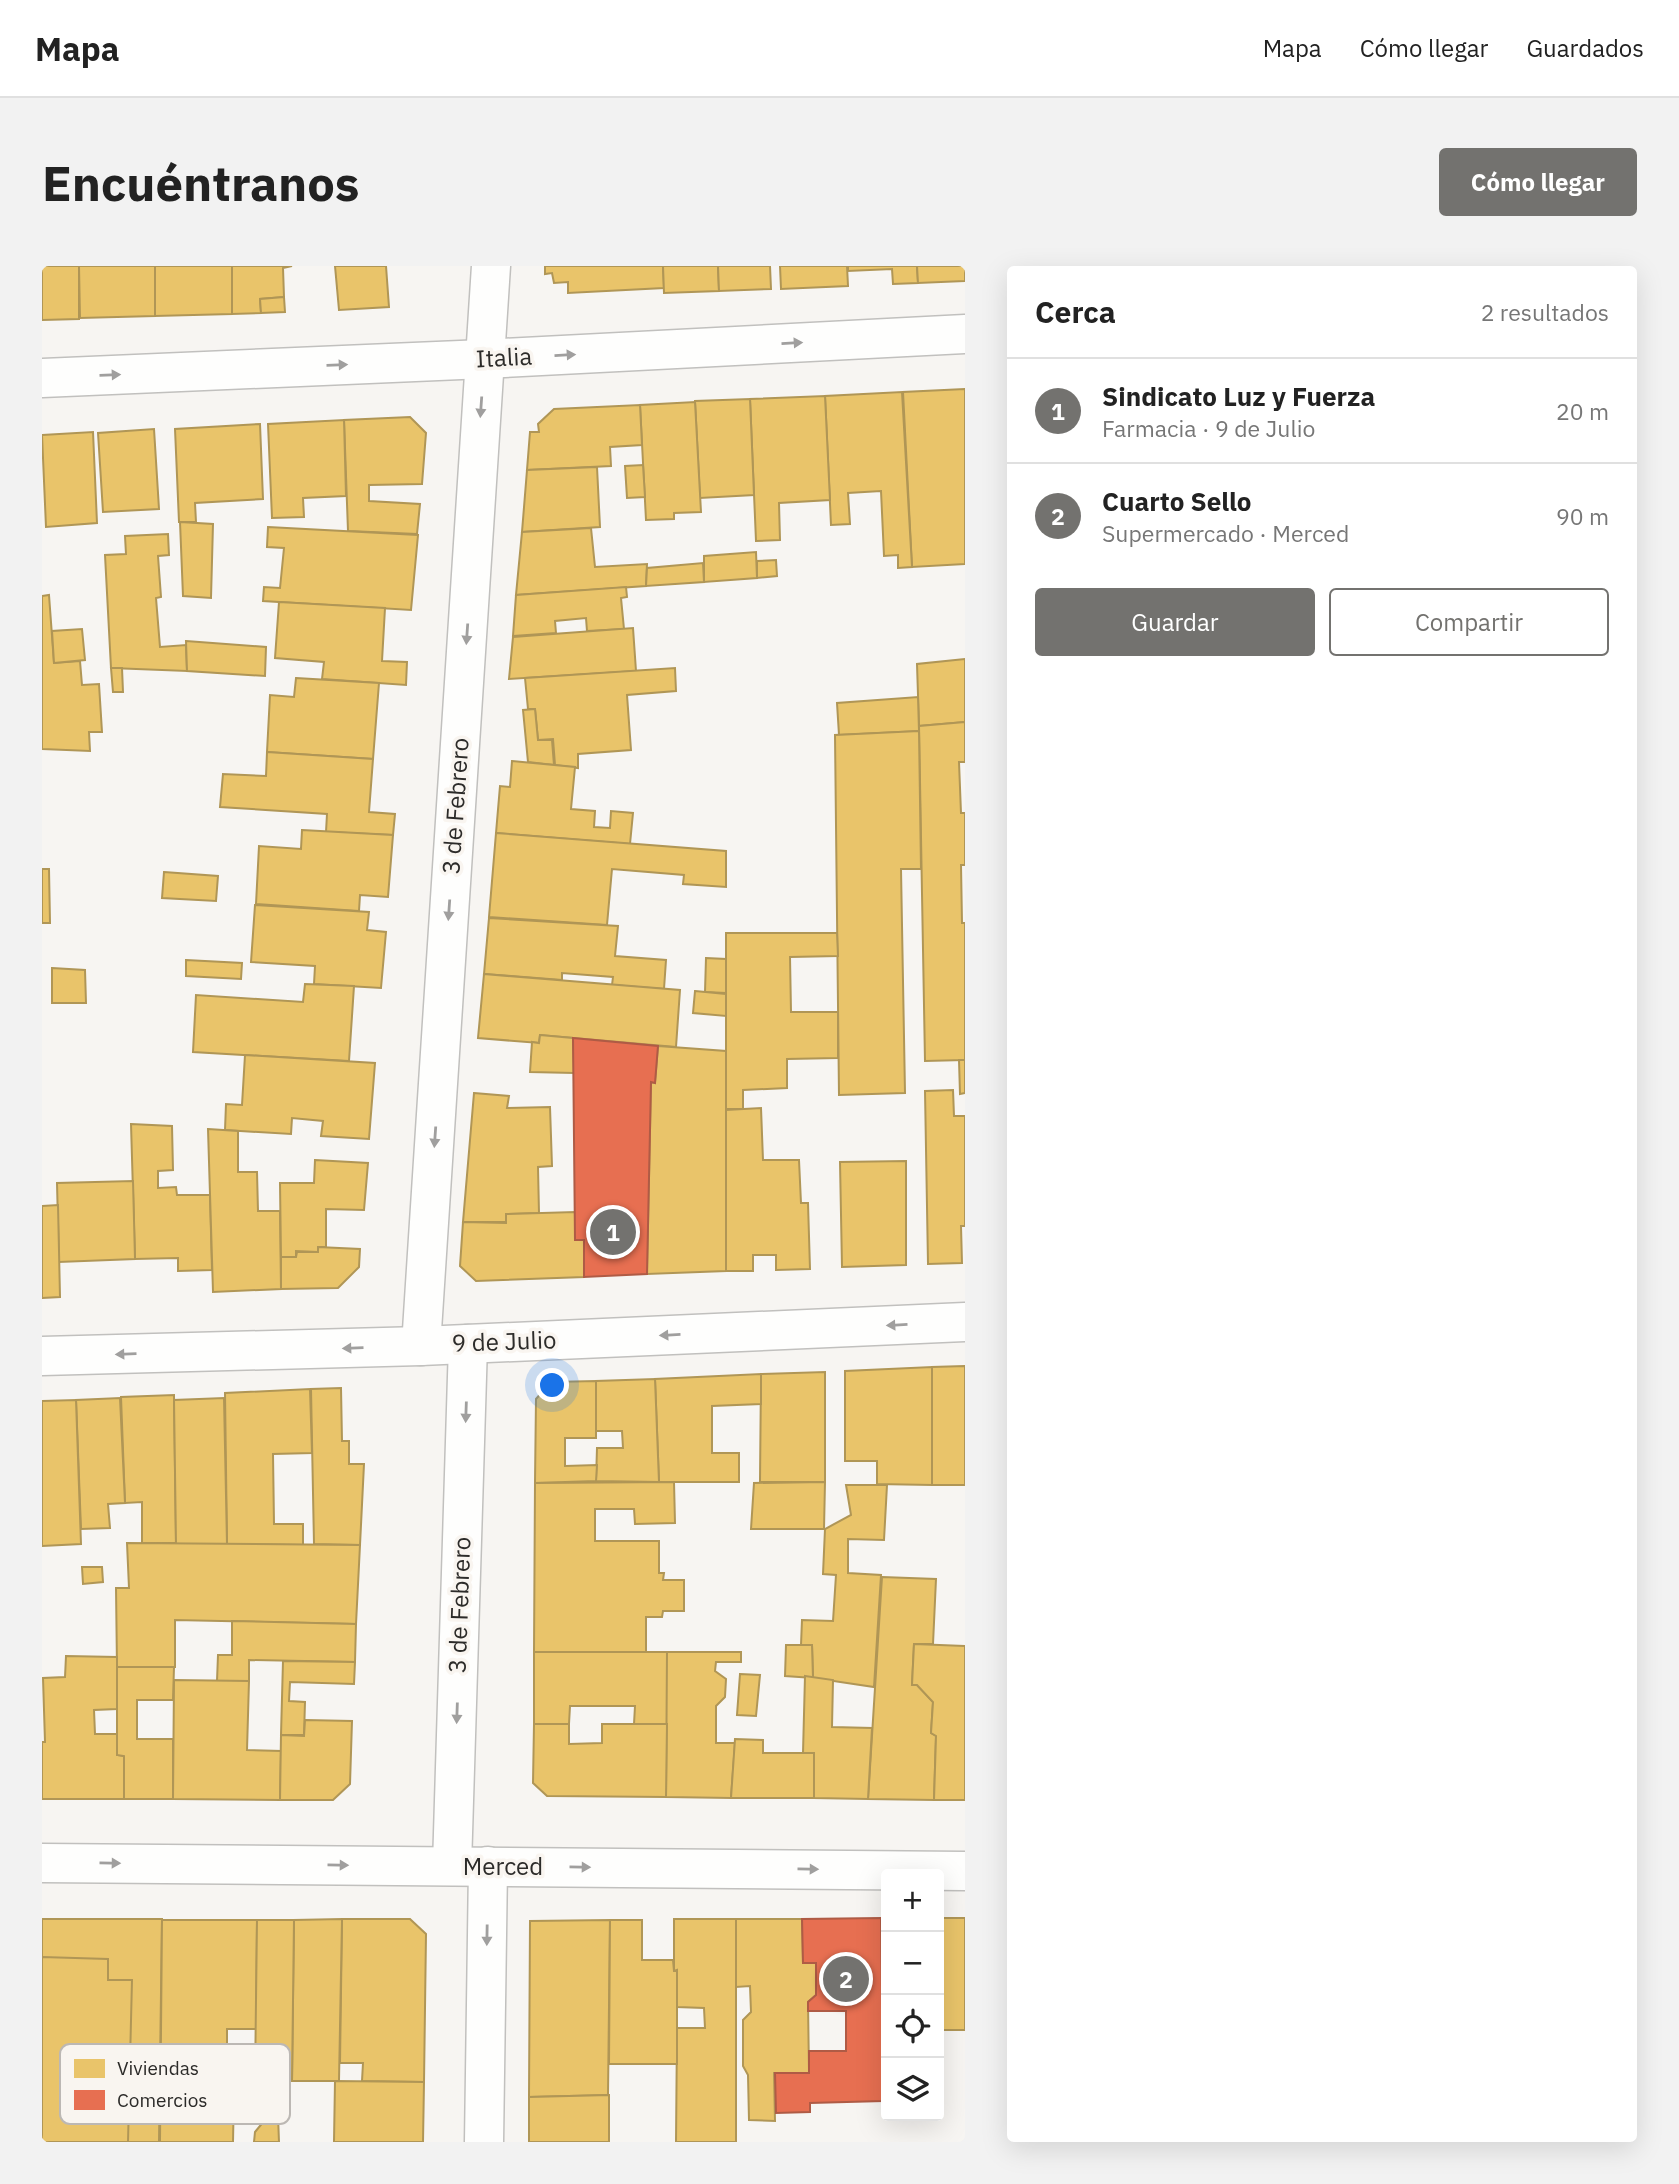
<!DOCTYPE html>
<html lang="es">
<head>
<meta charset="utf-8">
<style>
	body { margin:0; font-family:"IBM Plex Sans",sans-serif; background:#f2f2f2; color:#222 }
	.controls { position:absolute; right:21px; bottom:21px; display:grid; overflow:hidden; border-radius:7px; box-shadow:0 7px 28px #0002 }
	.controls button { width:63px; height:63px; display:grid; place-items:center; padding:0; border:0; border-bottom:2px solid #e0e0e0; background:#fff; color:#222; font:35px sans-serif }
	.you { position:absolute; left:511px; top:1120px; width:24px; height:24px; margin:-18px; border:5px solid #fff; border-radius:50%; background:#1a73e8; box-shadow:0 0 0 10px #1a73e833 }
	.badge { display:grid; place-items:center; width:46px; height:46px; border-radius:50%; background:#73726f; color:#fff; font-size:23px; font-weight:700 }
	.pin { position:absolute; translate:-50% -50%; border:4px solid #fff; box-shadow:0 2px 7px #0006 }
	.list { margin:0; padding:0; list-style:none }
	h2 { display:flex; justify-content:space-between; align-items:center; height:91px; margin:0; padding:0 28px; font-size:30px }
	h2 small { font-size:23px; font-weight:400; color:#767676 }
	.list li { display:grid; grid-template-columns:46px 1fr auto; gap:21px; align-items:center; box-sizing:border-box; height:105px; padding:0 28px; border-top:2px solid #e0e0e0 }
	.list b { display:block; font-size:26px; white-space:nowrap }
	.list p { margin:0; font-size:23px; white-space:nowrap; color:#767676 }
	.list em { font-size:23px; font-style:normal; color:#767676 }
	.actions { display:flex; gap:14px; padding:21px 28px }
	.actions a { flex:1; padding:16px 0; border:2px solid #73726f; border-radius:7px; text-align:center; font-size:24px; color:#73726f }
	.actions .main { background:#73726f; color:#fff }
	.icon { flex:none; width:38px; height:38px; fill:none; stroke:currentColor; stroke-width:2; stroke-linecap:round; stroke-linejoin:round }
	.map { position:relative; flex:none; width:923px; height:1876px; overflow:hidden; border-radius:7px }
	header { display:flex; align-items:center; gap:42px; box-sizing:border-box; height:98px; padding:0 35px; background:#fff; border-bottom:2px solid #e0e0e0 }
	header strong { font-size:33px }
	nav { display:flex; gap:38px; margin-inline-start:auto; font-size:24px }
	.intro { display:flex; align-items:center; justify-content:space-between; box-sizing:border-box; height:168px; padding:0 42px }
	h1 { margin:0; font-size:49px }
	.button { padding:18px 32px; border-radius:7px; background:#73726f; color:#fff; font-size:24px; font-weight:700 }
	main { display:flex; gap:42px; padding:0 42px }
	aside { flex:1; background:#fff; border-radius:7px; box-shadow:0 7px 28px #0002 }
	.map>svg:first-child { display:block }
	.homes { fill:#e9c46a; stroke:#b09656; stroke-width:2 }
	.shops { fill:#e76f51; stroke:#af5b45; stroke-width:2 }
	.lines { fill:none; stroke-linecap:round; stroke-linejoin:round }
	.minor-casing { stroke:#c1c0be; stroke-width:41 }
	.minor { stroke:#fefefd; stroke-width:38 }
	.oneway { fill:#a09f9e }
	.labels { text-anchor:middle; stroke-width:7; stroke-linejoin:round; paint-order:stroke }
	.street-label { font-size:24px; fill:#2c2b29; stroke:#f9f5f0 }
	.key { fill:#f9f5f0; stroke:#bcb8b4; stroke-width:2 }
	.key-label { font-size:19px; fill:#2c2b29 }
</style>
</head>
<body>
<header>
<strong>Mapa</strong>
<nav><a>Mapa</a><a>Cómo llegar</a><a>Guardados</a></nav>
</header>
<div class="intro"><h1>Encuéntranos</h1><a class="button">Cómo llegar</a></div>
<main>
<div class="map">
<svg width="923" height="1876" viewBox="0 0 923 1876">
	<rect width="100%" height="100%" fill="#f7f5f2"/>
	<g class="homes">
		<path d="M0,0H37V53L0,54Z"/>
		<path d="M37,0H113V50L38,52Z"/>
		<path d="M113,0H190V48L113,50Z"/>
		<path d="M190,0H250L241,2L242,31L218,33L219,47L190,48Z"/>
		<path d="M293,0H344L347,41L297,44Z"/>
		<path d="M503,0H621L622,22L526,27V16L512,17L510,7L503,8Z"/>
		<path d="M621,0H676L677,25L622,27Z"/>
		<path d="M676,0H728L729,23L677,25Z"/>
		<path d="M738,0H805L806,20L739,23Z"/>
		<path d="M806,0H875L876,17L851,18L850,3L806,5Z"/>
		<path d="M875,0H923V15L876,17Z"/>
		<path d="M242,31L243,46L219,47L218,33Z"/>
		<path d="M923,123V298L870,301L861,126Z"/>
		<path d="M860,126L870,301L856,302V289L842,290L839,225L806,227L808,258L789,259L783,130Z"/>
		<path d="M783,130L788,234L737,237L738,274L714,275L708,133Z"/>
		<path d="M708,133L712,229L658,232L653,135Z"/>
		<path d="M653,136L659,246L632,247V253L604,254L598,139Z"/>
		<path d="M598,139L600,179L568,181L569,200L485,204L488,166H497L496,158L512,143Z"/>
		<path d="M368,151L384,167L380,218L327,219V235L378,238L375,268L306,265L302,154Z"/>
		<path d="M302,154L304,230L261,232L262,251L230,252L226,158Z"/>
		<path d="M218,158L221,233L153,237L154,256H137L133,163Z"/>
		<path d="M112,163L117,243L61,246L56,167Z"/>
		<path d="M51,166L55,257L4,261L0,169Z"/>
		<path d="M601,199L603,231L585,232L583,200Z"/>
		<path d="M555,201L558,261L480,266L485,204Z"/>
		<path d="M138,256L171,258L169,332L141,330Z"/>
		<path d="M226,261L376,269L369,344L221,335L222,321L238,322L242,282L225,281Z"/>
		<path d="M549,262L553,301L605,298L604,320L474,329L480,266Z"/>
		<path d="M126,268L127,289L116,290L119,331L114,332L118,381L144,379L145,405L69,402L63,289L84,288L83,270Z"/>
		<path d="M714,286L715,312L662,316V290Z"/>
		<path d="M734,294L735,310L715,312V295Z"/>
		<path d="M661,297L662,316L604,320L605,302Z"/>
		<path d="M584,321L585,331L579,332L582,363L545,365L544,352L513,355L514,367L471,370L474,329Z"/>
		<path d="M7,329L12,397L38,395L40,419L57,418L60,466H47L48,485L0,483V330Z"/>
		<path d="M237,336L343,342L340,395L365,396L364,419L280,413L282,396L233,392Z"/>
		<path d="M591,362L594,405L467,413L471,371Z"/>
		<path d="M40,363L43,394L12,397L10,365Z"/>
		<path d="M144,375L224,381L223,410L145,405Z"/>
		<path d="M923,393V456L877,460L875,398Z"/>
		<path d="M69,402H80L81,426H71Z"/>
		<path d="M633,402L634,425L585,429L589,484L536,488V502L513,499L511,473L496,474L493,443H486L483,412Z"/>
		<path d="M254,412L337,417L331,493L225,486L228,429L252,431Z"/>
		<path d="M876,431L877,465L797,469L795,437Z"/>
		<path d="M493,443L496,474H510L512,499L486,496L481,444Z"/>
		<path d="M923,456V496H917L919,547H923V599H919L920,657H923V794L883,795L877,460Z"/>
		<path d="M877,465L879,603H859L863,827L797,829L793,469Z"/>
		<path d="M225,486L331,493L327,546L353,548L351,569L284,566L285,548L178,541L181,508L224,510Z"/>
		<path d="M470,495L533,501L529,543L553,545L552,561L568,562L569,545L591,547L588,578L454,567L458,520L468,521Z"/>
		<path d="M260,564L351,569L346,631L318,629L317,645L214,638L217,580L259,583Z"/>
		<path d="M454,567L684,585V621L641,618L642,609L570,603L565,659L447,651Z"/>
		<path d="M0,603H7L8,657H0Z"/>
		<path d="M122,606L176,610L174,635L120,632Z"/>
		<path d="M213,639L327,646L325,664L344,666L339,722L272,718L273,700L209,696Z"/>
		<path d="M447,652L576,660L573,690L624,694L622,723L570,719L571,711L520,707V714L442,708Z"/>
		<path d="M684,667H795L796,690L748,691L749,746H796V792L745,793V822L701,824V843H684Z"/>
		<path d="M664,692L684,693V727L663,726Z"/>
		<path d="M144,694L200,697L199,713L144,710Z"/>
		<path d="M10,702L43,704L44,737H10Z"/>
		<path d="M442,708L638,724L634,781L498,769L497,777L436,772Z"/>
		<path d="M263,718L312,720L307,795L151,786L154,729L261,736Z"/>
		<path d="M653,725L684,728V750L651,747Z"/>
		<path d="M498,769L531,772L532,807L488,806L490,776L497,777Z"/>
		<path d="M616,780L684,785V1005L605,1008L609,816L613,817Z"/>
		<path d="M203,789L333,797L327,873L279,870L281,855L250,852L249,868L183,864L184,838L200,839Z"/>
		<path d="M917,794H923V827L918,828Z"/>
		<path d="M911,824L912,850H923V960H919L920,997L886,998L883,825Z"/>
		<path d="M432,827L467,830L465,842L508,841L510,900L496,901L497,947L464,948V956H421Z"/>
		<path d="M719,842L721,894H757L759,937H766L768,1003L734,1004V989H711V1005H684V844Z"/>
		<path d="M89,858L130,860L131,904L116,905V922L134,921L135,929H168L170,1004L136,1005V992L93,993Z"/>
		<path d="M166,863L196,865V906H215L216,945H238L239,1023L171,1026Z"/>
		<path d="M273,894L326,897L322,944L284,943V981H276V986L254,985V991H239L238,917H272Z"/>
		<path d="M864,895V999L800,1001L798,896Z"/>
		<path d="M91,915L93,993L17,996L15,917Z"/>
		<path d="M16,939L18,1031L0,1032V940Z"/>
		<path d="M533,946V974H542V1011L434,1015L418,1000L421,956L464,957V948Z"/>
		<path d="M276,981L318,983L317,1001L296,1022L239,1023V991H254L255,986H276Z"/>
		<path d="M923,1100V1219H890V1101Z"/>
		<path d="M890,1101V1219L835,1218V1195H803V1105Z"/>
		<path d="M783,1106V1216H718L719,1108Z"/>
		<path d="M719,1108V1138L670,1140V1187H697V1216H617L613,1113Z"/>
		<path d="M613,1113L617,1216L554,1215L555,1182H581L580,1165H554V1115Z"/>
		<path d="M554,1115V1172H523V1200L555,1199L554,1215L493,1217L494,1133L509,1116Z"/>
		<path d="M299,1122L300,1175H307V1198H322L318,1279L272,1278L269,1123Z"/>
		<path d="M268,1123L270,1187L231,1188L232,1258H261V1279L185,1278L183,1127Z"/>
		<path d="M132,1129L134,1277H100V1236L83,1237L79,1131Z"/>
		<path d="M78,1132L83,1237L66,1238L68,1262L39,1263L34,1134Z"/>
		<path d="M182,1132L185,1278H134L132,1134Z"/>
		<path d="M34,1134L39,1278L0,1280V1135Z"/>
		<path d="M632,1216L633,1257L593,1258L592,1243H553V1275H617V1307H622L621,1314H642V1345H621L620,1351H604V1386H492L493,1217Z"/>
		<path d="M783,1216L782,1263H709L712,1217Z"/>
		<path d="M804,1219H845L842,1274L806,1273V1307L839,1309L832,1421L771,1412L770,1379H759L760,1354L791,1355L794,1309L781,1308L783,1263L809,1249Z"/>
		<path d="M85,1277L318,1279L314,1358L133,1354V1401H75L74,1322H87Z"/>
		<path d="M40,1301H60L61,1316L41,1318Z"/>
		<path d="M840,1311L894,1313L891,1378H872L870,1419H875L891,1436L889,1467L894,1470L892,1534L826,1533Z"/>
		<path d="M190,1355L314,1358L313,1396L207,1394V1415H175L176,1389H190Z"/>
		<path d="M872,1378L923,1380V1534H892L894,1470L889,1467L891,1436L875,1419H870Z"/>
		<path d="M744,1379H770L771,1412L743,1410Z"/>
		<path d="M492,1386H625V1458H592L593,1440H528L527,1458H492Z"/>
		<path d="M625,1386H699V1396H674L673,1405L684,1413L683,1431L674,1440V1477H693L689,1532L624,1531Z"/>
		<path d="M24,1390L75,1391V1443L52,1444L53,1468H75V1489L82,1490V1533H0V1476H3L1,1412L23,1411Z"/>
		<path d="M241,1395L313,1396L312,1418L248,1416L247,1435L263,1436L262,1469H239Z"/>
		<path d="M75,1401H132L131,1434H95V1473H131V1533H82V1490L75,1489Z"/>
		<path d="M698,1408L718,1409L714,1450L695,1449Z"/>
		<path d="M763,1410L791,1414L790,1461L830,1462L826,1533L772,1532V1487H761Z"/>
		<path d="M132,1414L207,1415L205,1484L239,1485L238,1534L131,1533Z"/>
		<path d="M263,1454L310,1455L308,1518L291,1534H238L239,1469L262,1470Z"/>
		<path d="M492,1458H527V1478L560,1477V1458H625L624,1531L505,1530L491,1517Z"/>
		<path d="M693,1473L721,1474V1487H772V1532H689Z"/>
		<path d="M839,1652H844V1809L841,1808Z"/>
		<rect x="897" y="1652" width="26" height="112"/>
		<path d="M0,1653H120L117,1876H0Z"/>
		<path d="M300,1653H368L384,1668L382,1816L320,1815L321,1797H298Z"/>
		<path d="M300,1653L297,1815H250L252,1654Z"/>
		<path d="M632,1653H694V1876H634L635,1762H663L662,1742L635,1741V1704L632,1705Z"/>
		<path d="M694,1653H760L761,1697H774V1729L766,1736L767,1807H732L733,1855L707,1854L706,1809L701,1800V1754L709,1746L708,1720L694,1721Z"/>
		<path d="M120,1654H215L214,1763H185V1824H192L191,1876H118Z"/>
		<path d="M215,1654H252L250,1815H213Z"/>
		<path d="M568,1654L566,1829L487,1831L488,1655Z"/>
		<path d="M568,1654H600V1694H631L632,1705H635V1798H567Z"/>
		<path d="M0,1691L66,1693V1714H90L86,1876H0Z"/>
		<path d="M293,1815L382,1816L381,1876H292Z"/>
		<path d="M567,1829V1876H487V1831Z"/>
		<path d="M227,1849H236L237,1876H212L213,1866Z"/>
	</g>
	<g class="shops">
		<path d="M531,772L616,780L613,817L609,816L605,1008L542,1011V974H533Z"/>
		<path d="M839,1652L841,1835L768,1837V1846L734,1847L733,1807H767V1785H804V1745H766V1736L774,1729V1697H761L760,1653Z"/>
	</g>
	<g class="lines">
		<defs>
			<g id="minor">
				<path d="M0,112L442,93L923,68"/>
				<path d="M379,1080L449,0"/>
				<path d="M0,1090L379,1080L923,1056"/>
				<path d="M0,1597L923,1605"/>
				<path d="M410,1600L426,1078"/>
				<path d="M442,1876L446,1600"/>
			</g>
		</defs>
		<use href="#minor" class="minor-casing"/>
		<use href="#minor" class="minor"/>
	</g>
	<defs><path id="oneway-solid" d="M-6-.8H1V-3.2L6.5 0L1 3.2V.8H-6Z" transform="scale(1.75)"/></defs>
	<g class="oneway">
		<use href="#oneway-solid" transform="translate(750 77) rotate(-3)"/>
		<use href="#oneway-solid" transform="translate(523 89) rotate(-3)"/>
		<use href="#oneway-solid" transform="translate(295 99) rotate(-2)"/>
		<use href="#oneway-solid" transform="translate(68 109) rotate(-2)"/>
		<use href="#oneway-solid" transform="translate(439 141) rotate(94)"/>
		<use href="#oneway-solid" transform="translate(425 368) rotate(94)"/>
		<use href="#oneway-solid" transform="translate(407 644) rotate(94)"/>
		<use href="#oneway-solid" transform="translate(393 871) rotate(94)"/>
		<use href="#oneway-solid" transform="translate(855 1059) rotate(177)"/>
		<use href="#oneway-solid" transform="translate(628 1069) rotate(177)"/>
		<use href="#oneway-solid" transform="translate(311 1082) rotate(178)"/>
		<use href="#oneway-solid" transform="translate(84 1088) rotate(178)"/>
		<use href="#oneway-solid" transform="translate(424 1146) rotate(92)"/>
		<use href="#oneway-solid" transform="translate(415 1447) rotate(92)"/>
		<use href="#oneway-solid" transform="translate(68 1597) rotate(1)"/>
		<use href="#oneway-solid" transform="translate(296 1599) rotate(1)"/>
		<use href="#oneway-solid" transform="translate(538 1601) rotate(1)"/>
		<use href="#oneway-solid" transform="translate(766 1603) rotate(1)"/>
		<use href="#oneway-solid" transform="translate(445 1669) rotate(91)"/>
	</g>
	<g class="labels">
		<g class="street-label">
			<text transform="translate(462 92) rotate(-3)" y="8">Italia</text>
			<text transform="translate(414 540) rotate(-86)" y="8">3 de Febrero</text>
			<text transform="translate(462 1076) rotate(-2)" y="8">9 de Julio</text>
			<text transform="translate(418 1339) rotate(-88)" y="8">3 de Febrero</text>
			<text x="461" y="1609">Merced</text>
		</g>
	</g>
	<rect x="18" y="1778" width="230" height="80" rx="10" class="key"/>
	<rect x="32" y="1793" width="31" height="19" fill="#e9c46a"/>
	<rect x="32" y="1824" width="31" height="20" fill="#e76f51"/>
	<g class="key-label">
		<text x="75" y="1809">Viviendas</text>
		<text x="75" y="1841">Comercios</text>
	</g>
</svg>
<div class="controls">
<button>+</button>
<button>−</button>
<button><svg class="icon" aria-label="locate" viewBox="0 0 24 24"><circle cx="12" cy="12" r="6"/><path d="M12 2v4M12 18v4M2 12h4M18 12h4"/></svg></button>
<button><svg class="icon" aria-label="layers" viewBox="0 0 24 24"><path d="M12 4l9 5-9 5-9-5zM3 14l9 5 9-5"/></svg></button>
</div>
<div class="you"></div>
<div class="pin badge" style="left:571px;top:966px">1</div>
<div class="pin badge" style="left:804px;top:1713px">2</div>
</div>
<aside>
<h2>Cerca<small>2 resultados</small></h2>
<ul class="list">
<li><span class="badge">1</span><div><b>Sindicato Luz y Fuerza</b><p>Farmacia · 9 de Julio</p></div><em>20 m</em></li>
<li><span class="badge">2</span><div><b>Cuarto Sello</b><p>Supermercado · Merced</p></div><em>90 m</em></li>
</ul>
<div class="actions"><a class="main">Guardar</a><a>Compartir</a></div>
</aside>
</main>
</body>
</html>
